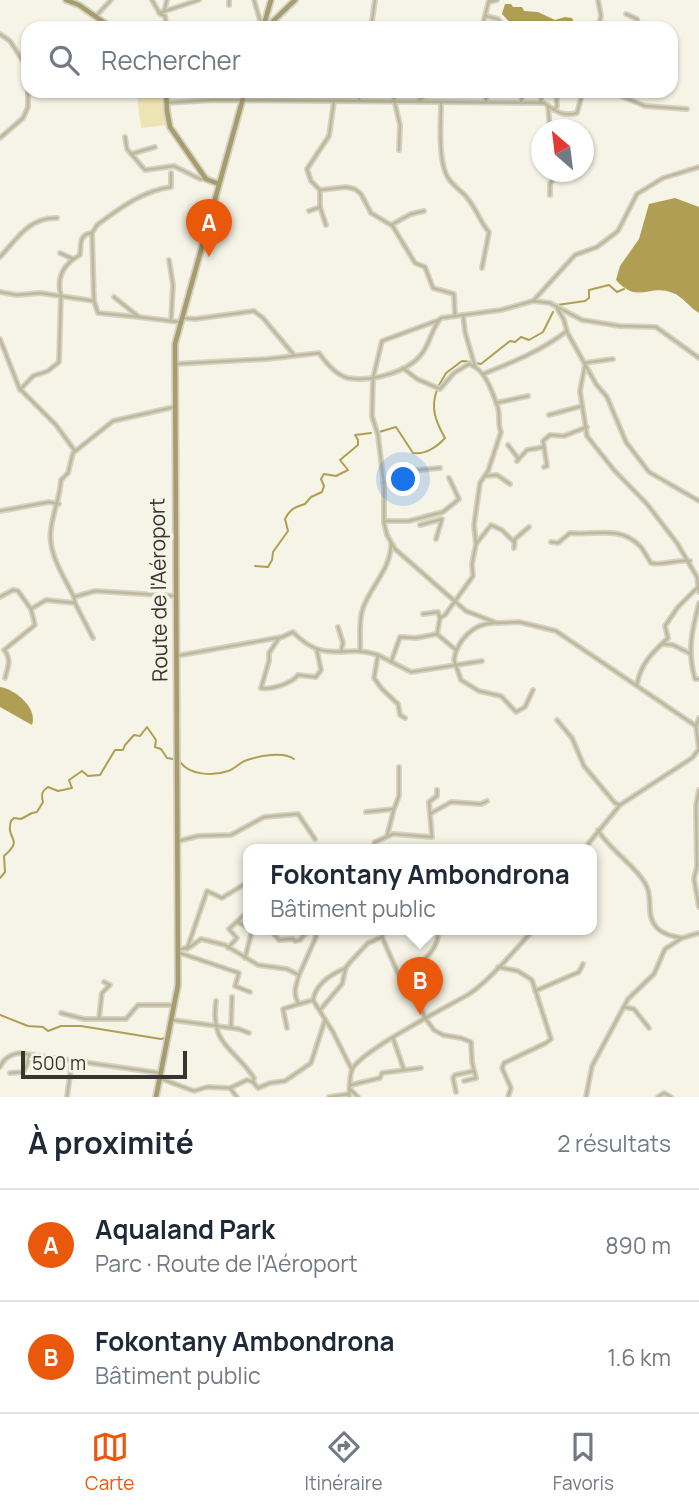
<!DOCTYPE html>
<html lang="fr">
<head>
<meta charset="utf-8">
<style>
	body { margin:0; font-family:Manrope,sans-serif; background:#f6f6f7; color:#1f2937 }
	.compass { position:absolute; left:531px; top:119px; width:63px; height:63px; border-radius:50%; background:#fff; box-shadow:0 2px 5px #0004; rotate:332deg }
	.scale { position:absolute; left:21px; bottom:18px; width:166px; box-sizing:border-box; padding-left:7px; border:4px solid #363530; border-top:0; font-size:19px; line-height:24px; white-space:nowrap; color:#363530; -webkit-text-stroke:5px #f6f4e6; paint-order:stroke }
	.you { position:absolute; left:404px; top:480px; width:24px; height:24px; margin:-18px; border:5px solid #fff; border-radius:50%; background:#1a73e8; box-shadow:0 0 0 10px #1a73e833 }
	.badge { display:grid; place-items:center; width:46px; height:46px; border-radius:50%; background:#ea580c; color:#fff; font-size:23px; font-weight:700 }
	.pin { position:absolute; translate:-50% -58px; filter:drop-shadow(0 2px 4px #0008) }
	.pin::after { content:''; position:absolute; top:37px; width:24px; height:21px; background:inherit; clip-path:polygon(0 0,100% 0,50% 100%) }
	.popup { position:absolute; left:243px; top:844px; width:354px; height:91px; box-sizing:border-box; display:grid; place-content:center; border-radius:14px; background:#fff; filter:drop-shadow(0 2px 5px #0005); font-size:23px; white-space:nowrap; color:#747a83 }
	.popup b { font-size:26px; color:#1f2937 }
	.popup::after { content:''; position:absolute; left:50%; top:100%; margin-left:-14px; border:14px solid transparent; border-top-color:#fff }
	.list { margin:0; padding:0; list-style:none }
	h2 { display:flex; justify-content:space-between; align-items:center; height:91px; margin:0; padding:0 28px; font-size:30px }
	h2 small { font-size:23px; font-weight:400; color:#747a83 }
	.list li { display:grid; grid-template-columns:46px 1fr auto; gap:21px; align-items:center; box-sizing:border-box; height:112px; padding:0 28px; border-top:2px solid #e0e1e3 }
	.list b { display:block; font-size:26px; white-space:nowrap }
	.list p { margin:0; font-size:23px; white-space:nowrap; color:#747a83 }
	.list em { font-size:23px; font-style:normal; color:#747a83 }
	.icon { flex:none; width:38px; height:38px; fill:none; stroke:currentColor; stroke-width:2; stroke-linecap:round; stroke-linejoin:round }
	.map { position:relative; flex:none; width:699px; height:1097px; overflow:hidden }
	.search { position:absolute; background:#fff; box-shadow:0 2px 5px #0004; left:21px; right:21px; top:21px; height:77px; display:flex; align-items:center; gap:18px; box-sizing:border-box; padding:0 24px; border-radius:21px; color:#747a83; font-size:26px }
	.sheet { height:315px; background:#fff }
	nav { display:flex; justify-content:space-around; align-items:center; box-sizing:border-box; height:98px; border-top:2px solid #e0e1e3; background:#fff; font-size:19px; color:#747a83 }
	nav a { display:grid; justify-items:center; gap:4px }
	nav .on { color:#ea580c }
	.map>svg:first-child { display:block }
	.green { fill:#ede3b4 }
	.water { fill:#af9e53 }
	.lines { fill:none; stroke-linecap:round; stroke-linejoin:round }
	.stream { stroke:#af9e53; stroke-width:2 }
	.street-casing { stroke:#d3d2c5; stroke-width:6 }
	.secondary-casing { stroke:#d3d2c5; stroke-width:8 }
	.street { stroke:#c0b999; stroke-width:2.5 }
	.secondary { stroke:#a69c6c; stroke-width:4.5 }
	.labels { text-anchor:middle; stroke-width:7; stroke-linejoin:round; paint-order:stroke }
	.street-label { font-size:21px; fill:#363530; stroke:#f6f4e6 }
</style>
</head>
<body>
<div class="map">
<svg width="699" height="1097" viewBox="0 0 699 1097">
	<rect width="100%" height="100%" fill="#f6f4e6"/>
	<path class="green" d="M161,92L166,125L141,128L137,96Z"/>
	<g class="water">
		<path d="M505,4H511L513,7H522L524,11L538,12L555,20L565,17L572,18L576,27L515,28L502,14Z"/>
		<path d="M675,198L699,207V313C690,308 682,296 673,293C649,283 638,305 616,280L620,266L639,239L649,204Z"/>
		<path d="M0,687C15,689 38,708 32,725L0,707Z"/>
	</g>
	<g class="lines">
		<g class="stream">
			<path d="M557,305L585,301L589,298V290L609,285L617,292L624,289"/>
			<path d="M475,363L481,364L510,341L515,342L521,337L529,340L543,332L553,312"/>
			<path d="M438,387L446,373L462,361L472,362"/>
			<path d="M379,432L396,427L413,453C425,455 437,447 445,438C436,422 430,408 437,390"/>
			<path d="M255,566L268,567L272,560L273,552L288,531L285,519C290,509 295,507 305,504L311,497L322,492L324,486L321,479L324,474L336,476L348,470L340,460L358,445V440L355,435L371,433"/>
			<path d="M0,878L5,872L4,856C25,838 5,840 11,821L14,818L21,819L32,813L37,812L43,802C41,794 42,791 48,787L58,791L72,788L69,780L82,771L88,776L100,775L115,750H123L125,745L134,735L140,736L147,727L156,740L155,747L161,749L167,758L179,760C188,776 214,776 228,771C235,769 240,762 247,760C259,756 283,751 294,759"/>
			<path d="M0,1015L28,1026L43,1027L48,1031L61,1026H81L161,1039L165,1038"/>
		</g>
		<defs>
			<g id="street">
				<path d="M152,0L160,14L165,16L167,28"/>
				<path d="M254,0L262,27"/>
				<path d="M598,0L601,16L598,28"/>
				<path d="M489,2L497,0"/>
				<path d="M229,5V0"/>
				<path d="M164,11L167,0"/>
				<path d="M159,13L199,0"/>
				<path d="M626,14L637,19L639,28"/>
				<path d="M97,15L111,0"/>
				<path d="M486,16L498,19L504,28"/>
				<path d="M371,28L375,0"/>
				<path d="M482,28L489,0"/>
				<path d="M0,34L10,41L28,69"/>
				<path d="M392,91L400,125L399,150"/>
				<path d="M541,91V103"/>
				<path d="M609,91L645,106L687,109"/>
				<path d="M334,101L329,136L307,169L311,181L320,190L346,187L355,189L361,194L371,213L391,225L411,214L424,211"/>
				<path d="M359,101L360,91"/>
				<path d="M417,102L431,91"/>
				<path d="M441,102C441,123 438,155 446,174C451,186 462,190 468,199C477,210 480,222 489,232L482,268"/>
				<path d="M486,102V91"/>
				<path d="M166,103L213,100L544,103C556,111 562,117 577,113L583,91"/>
				<path d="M521,103L523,91"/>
				<path d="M548,106L550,130"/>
				<path d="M554,110L557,106L556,91"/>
				<path d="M125,137L127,149L145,170L174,166L200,179H206"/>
				<path d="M0,138L23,118L28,107V90"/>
				<path d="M131,154L155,147"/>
				<path d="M550,195V184L557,172"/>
				<path d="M320,207L326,225"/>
				<path d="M309,211L320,207V191"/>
				<path d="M392,225L415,263L425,267L433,288L454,294L455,315"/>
				<path d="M92,233L94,301"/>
				<path d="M60,253L73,259"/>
				<path d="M0,257C17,239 29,217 57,218"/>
				<path d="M169,260L173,285L171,321L181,322"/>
				<path d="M0,292L17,295L40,293L94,301L98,313L139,317"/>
				<path d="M114,297L139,317L171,321"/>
				<path d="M533,301L575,255L597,247L618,231L637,194L663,178L699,167"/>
				<path d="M557,308L564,320L567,332L596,384L607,397L626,442L649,472L699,501"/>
				<path d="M463,315L465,332L475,366"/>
				<path d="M182,318L195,319L254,311L263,318L294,355"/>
				<path d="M439,320L382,341L373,378L372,416L378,435L384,486V523L387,535L395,549L466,611L497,623L519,622L556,631L696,726L699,749"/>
				<path d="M0,339L20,390L33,376L48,371L59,362L61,295C56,277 64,264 80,255C81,244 79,234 92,233L97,225C120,208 142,191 171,187V173"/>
				<path d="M584,363L613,359"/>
				<path d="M174,364L267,359L319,353C326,363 336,375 348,378C369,382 406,373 420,356C430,345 431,329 441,318L501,310L533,301L550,303L582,320L620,326L656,327L699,358"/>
				<path d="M585,365L580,391L587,436L614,470L647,504L677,543L697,577L699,592"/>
				<path d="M483,374C513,362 541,351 567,331"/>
				<path d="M22,391L56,425L75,451"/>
				<path d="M496,403L528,396"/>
				<path d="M174,407L113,421L73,453L68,473L61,480C60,498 53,512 51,529C47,552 64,577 74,597L95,591L175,596"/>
				<path d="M549,415L582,406"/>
				<path d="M508,445L518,458"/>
				<path d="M544,447L547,466L544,467"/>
				<path d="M517,461L527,450L544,447L543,441L550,435L564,436L587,427"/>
				<path d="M485,476L497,475L510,484"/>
				<path d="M383,483L407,471L440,468"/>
				<path d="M0,511L49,502L59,504"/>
				<path d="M384,521H409L443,512L459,499L449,478"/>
				<path d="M420,525L442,519L436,539"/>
				<path d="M551,542L558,543L570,533C594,536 618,525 639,545C644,550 647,557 651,563C664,566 676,559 690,561"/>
				<path d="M476,544L491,525L502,530L514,542"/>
				<path d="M514,548L515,539L529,527"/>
				<path d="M0,597L13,590L18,591L31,609"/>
				<path d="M74,597L75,603L93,638"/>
				<path d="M699,603C692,630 687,651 695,679H699"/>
				<path d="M423,614L438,612L440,618"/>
				<path d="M494,623C474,623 457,640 454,660L461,680L479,691L501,696L516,712L525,707L533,690"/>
				<path d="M338,627L343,643L341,652"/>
				<path d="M437,634L456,650"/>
				<path d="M279,638L269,653V661L261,688C272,690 292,683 298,675L316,677L321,670L317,651"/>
				<path d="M662,644L673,645L691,654"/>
				<path d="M360,651C361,636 358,622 363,608C371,586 392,567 391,543"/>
				<path d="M378,655L411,672L482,661"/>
				<path d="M176,656L282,637L293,632C326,666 342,643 378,655L374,678L382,689L398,704L400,715L405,718"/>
				<path d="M391,662L400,637L416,638L437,634L440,618L445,615L473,576L472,564L476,544L474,525L480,483L488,471L501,432C497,424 501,413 497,405C492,391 485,369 469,364L454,373L440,389L417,379L403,368"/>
				<path d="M5,678C8,667 12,659 4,650L35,625L31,609L46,600L75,603"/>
				<path d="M637,684C641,663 653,652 668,638L665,626L678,607L699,586"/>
				<path d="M557,720L572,738L584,766L615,803L620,805"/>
				<path d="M696,726L699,718"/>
				<path d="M699,790L696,806L697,866L694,879L699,907"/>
				<path d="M394,809L399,796V767"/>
				<path d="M366,812L394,809L387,836"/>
				<path d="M430,814L429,802L437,796V790"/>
				<path d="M598,830C608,849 642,870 648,890C652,903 646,916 657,928C664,935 673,936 682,938"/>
				<path d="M179,841L198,836L231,835L264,817L298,814L315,839"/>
				<path d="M372,849L375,842L393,834L432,837L430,814L451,802L481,804L487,801"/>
				<path d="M584,849L620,805L692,758L699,749"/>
				<path d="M237,922L248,927"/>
				<path d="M252,929L272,932L279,940L293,939L295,941L300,940L309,929"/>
				<path d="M382,937L400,978L416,997L425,1018L434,1030L443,1035L461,1038L471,1042L472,1062L476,1078L464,1081"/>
				<path d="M228,948L237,938L229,929L243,916L248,914"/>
				<path d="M187,949L207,891L222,898L248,882"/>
				<path d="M177,950L190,947L201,939L225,945L258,965L287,969L299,975C296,986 292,994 299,1004L313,1000L333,1032L352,1070"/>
				<path d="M177,952L239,973L235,986L250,992"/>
				<path d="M245,958L252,931"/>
				<path d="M498,967L518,971L532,980L551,1039L546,1043L504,1063L502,1068L511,1088L508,1097"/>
				<path d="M299,975L316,937L314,929"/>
				<path d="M400,978C417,965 441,952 438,929"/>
				<path d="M535,991L579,972L583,964"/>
				<path d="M313,1000C316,983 331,974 346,968"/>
				<path d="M216,1001C210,1046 234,1047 254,1078L253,1082"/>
				<path d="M624,1007L634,1009L649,1028"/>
				<path d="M320,1010L342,984L346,967L352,960L368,943L382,937L384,929"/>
				<path d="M61,1013L84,1019H126L138,1005H172"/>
				<path d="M99,1018L102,993L110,985L104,982"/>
				<path d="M172,1020L239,1029L249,1033"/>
				<path d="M231,1028L232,997"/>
				<path d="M287,1028L283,1009L299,1004"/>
				<path d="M393,1038L404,1070"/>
				<path d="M0,1067C3,1059 11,1054 19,1053L160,1073"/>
				<path d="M10,1073L23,1072L27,1065L29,1055"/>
				<path d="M159,1078L194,1091L207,1087L230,1088L247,1080L253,1082L258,1088L270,1083L285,1081L311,1063L325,1020"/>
				<path d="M351,1085L380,1078L382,1073L421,1068"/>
				<path d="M230,1088L237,1097"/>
				<path d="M350,1089L358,1097"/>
				<path d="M456,1092L453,1078L455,1075L474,1071"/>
				<path d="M67,1097L72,1061"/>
				<path d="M329,1097L349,1094"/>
				<path d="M349,1097C350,1089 349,1078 352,1070C358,1052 449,1006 469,994C489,981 517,948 534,929"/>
				<path d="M586,1097L592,1066L628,999L654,974L665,949L682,938L699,933"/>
				<path d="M658,1097L664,1093L671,1097"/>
			</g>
			<g id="secondary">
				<path d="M66,0L79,5L112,28"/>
				<path d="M263,28L271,0"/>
				<path d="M266,28L295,0"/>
				<path d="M166,91L167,111L170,127L206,179L219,184"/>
				<path d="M156,1097L178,985L175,344L245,91"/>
			</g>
		</defs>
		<use href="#street" class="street-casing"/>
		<use href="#secondary" class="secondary-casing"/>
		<use href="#street" class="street"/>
		<use href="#secondary" class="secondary"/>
	</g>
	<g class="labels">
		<g class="street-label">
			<text transform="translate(159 590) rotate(-91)" y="7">Route de l'Aéroport</text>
		</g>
	</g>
</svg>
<svg class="compass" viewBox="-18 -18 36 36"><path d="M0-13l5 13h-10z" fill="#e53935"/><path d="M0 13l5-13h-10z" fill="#747a83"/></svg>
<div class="scale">500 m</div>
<div class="you"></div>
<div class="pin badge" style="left:209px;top:257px">A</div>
<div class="pin badge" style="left:420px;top:1015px">B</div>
<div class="popup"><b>Fokontany Ambondrona</b>Bâtiment public</div>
<div class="search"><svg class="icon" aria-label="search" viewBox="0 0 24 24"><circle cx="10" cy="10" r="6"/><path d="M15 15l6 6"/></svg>Rechercher</div>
</div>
<section class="sheet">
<h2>À proximité<small>2 résultats</small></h2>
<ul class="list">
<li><span class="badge">A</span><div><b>Aqualand Park</b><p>Parc · Route de l'Aéroport</p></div><em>890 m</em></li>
<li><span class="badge">B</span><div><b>Fokontany Ambondrona</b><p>Bâtiment public</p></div><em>1.6 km</em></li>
</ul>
</section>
<nav>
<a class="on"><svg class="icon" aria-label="map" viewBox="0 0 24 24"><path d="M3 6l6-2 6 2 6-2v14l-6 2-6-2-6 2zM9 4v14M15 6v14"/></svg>Carte</a>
<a><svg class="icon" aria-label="directions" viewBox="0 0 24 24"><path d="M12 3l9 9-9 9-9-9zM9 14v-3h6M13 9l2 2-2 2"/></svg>Itinéraire</a>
<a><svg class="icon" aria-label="saved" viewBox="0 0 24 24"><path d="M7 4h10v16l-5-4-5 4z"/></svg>Favoris</a>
</nav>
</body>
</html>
